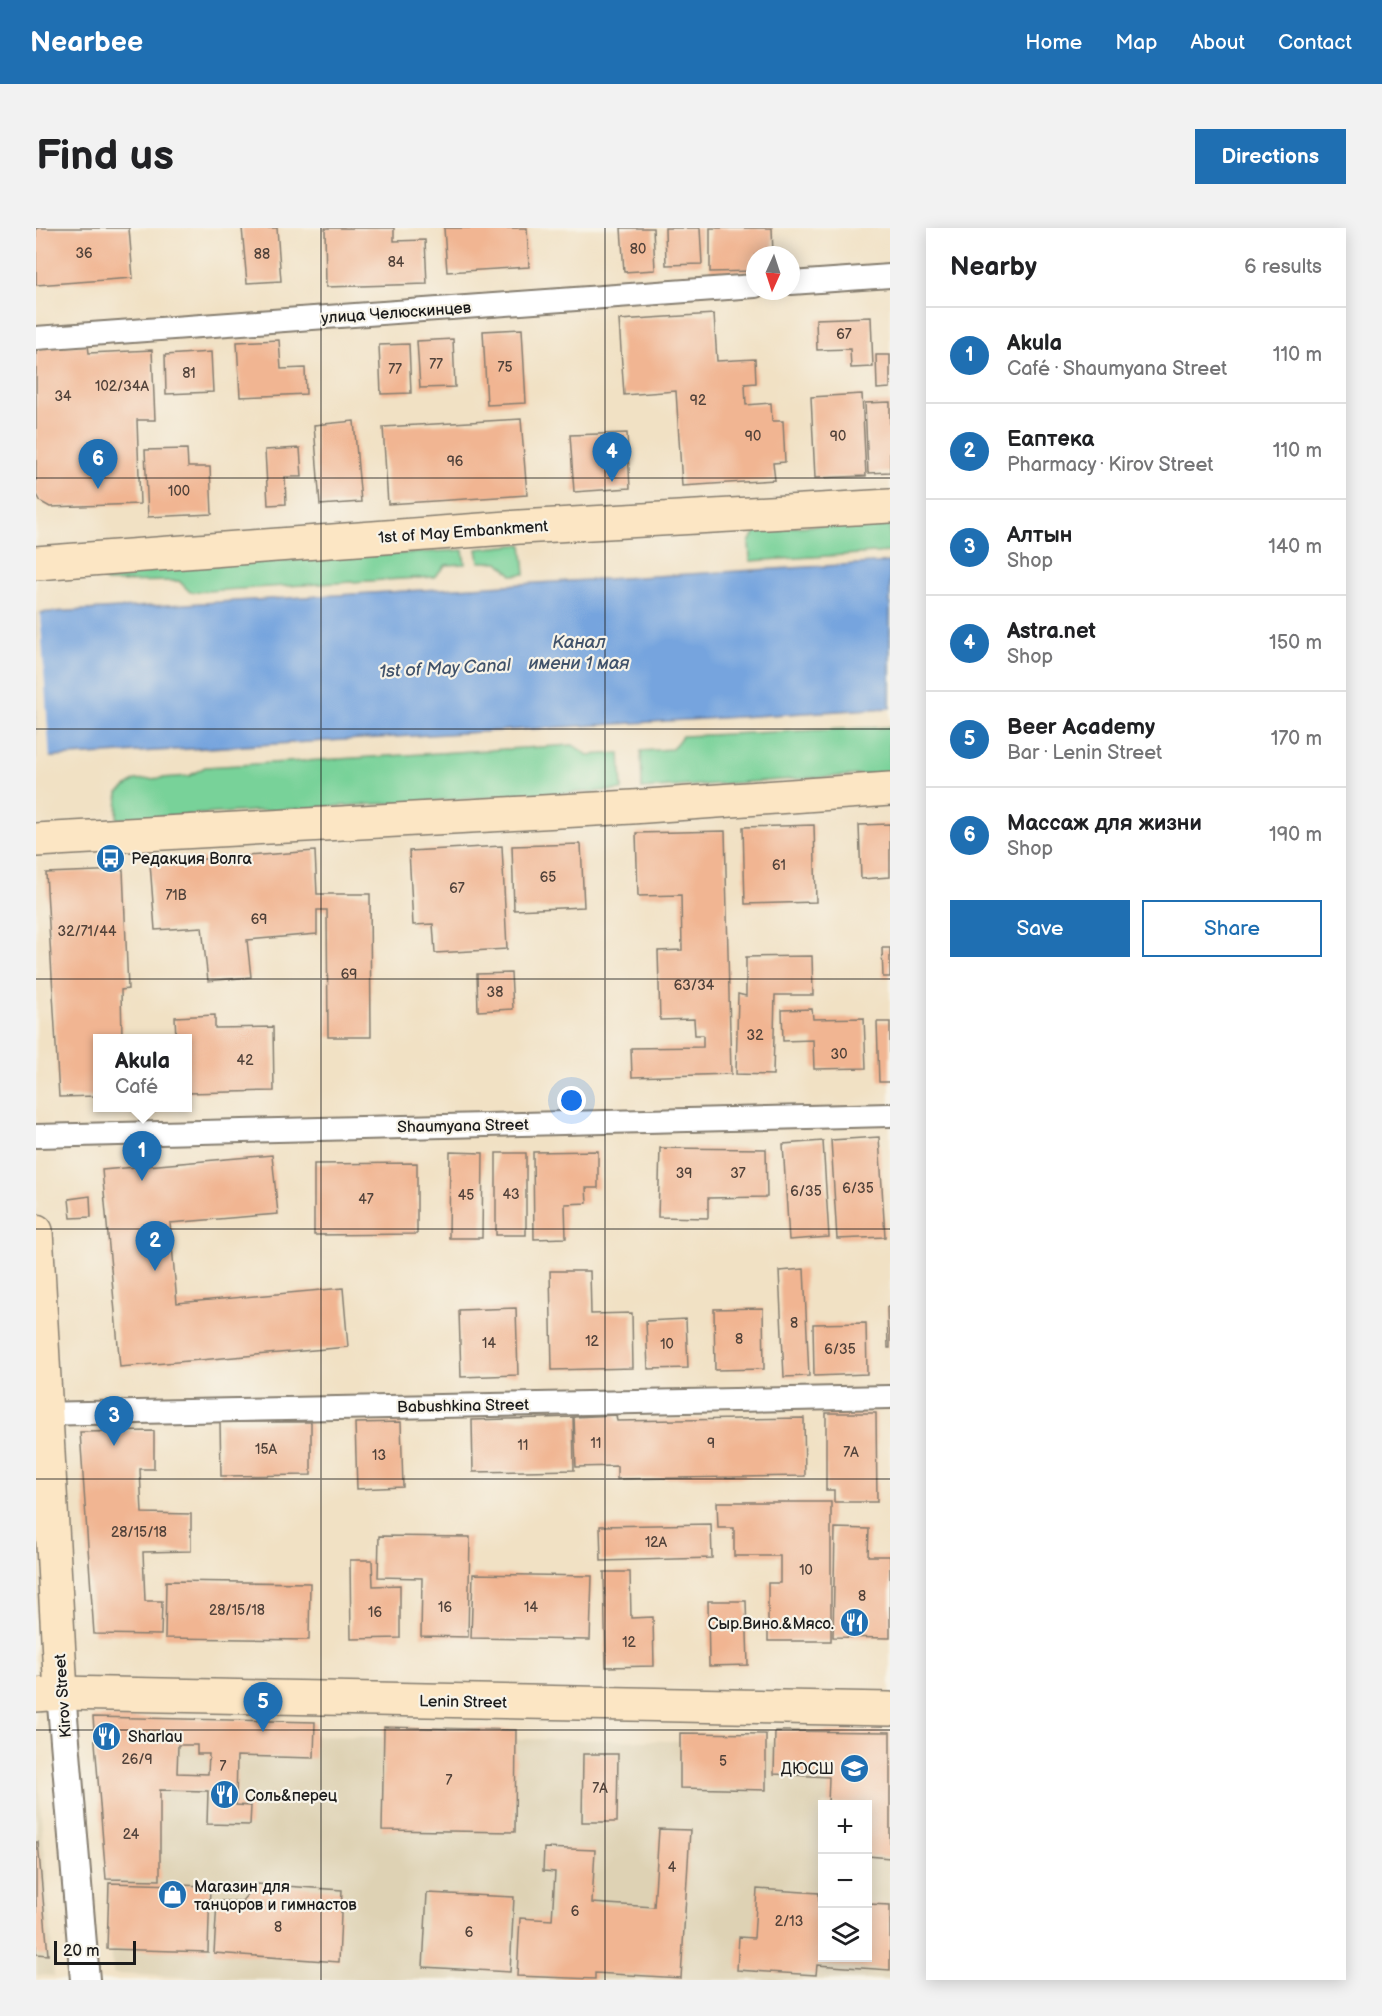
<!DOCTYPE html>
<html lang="en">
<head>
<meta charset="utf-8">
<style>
	body { margin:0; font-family:"Balsamiq Sans",sans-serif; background:#f2f2f2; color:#202124 }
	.controls { position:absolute; right:18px; bottom:18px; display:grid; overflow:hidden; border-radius:0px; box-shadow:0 3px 15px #0003 }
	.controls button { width:54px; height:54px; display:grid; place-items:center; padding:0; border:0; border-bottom:2px solid #e0e0e0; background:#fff; color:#202124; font:30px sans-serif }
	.compass { position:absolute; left:710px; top:18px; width:54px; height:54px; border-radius:50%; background:#fff; box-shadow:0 3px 15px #0003; rotate:183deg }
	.scale { position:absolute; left:18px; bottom:15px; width:82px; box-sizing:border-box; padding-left:6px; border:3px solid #1c1c1c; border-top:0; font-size:16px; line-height:21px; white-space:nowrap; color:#1c1c1c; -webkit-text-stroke:4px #f7f3e8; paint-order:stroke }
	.you { position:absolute; left:536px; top:873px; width:21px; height:21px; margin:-15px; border:4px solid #fff; border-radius:50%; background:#1a73e8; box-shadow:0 0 0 9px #1a73e833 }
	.badge { display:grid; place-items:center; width:39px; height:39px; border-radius:50%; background:#1f6fb2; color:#fff; font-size:20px; font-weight:700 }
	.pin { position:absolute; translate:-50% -50px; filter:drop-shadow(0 2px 3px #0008) }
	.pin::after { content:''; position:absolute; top:32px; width:21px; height:18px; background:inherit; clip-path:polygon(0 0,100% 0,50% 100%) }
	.popup { position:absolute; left:57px; top:806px; width:99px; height:78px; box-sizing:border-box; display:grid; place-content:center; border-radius:0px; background:#fff; filter:drop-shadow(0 2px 4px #0005); font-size:20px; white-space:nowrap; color:#757577 }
	.popup b { font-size:22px; color:#202124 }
	.popup::after { content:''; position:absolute; left:50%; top:100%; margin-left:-12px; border:12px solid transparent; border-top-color:#fff }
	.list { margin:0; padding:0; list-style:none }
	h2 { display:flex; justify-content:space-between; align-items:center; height:78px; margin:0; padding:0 24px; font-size:26px }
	h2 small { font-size:20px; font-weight:400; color:#757577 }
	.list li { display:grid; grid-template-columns:39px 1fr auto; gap:18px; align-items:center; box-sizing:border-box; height:96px; padding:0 24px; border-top:2px solid #e0e0e0 }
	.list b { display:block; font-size:22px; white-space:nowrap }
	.list p { margin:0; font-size:20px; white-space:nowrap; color:#757577 }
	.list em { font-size:20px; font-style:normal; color:#757577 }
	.actions { display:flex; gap:12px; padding:18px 24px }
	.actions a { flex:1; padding:14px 0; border:2px solid #1f6fb2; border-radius:0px; text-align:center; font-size:21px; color:#1f6fb2 }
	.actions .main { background:#1f6fb2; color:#fff }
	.icon { flex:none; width:33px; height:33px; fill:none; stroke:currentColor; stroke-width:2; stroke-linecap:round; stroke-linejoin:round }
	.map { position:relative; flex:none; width:854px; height:1752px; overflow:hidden; border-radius:0px }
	header { display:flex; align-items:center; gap:36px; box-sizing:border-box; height:84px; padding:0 30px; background:#1f6fb2; color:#fff }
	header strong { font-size:28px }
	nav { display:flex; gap:33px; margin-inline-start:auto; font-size:21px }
	.intro { display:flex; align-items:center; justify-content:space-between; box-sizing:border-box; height:144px; padding:0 36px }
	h1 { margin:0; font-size:42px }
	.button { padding:15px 27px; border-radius:0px; background:#1f6fb2; color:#fff; font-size:21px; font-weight:700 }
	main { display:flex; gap:36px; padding:0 36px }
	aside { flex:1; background:#fff; border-radius:0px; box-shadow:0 3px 15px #0003 }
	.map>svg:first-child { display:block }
	.built { fill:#ded2b4; fill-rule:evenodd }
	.green { fill:#78d299; stroke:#4a775a; stroke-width:1.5 }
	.water { fill:#76a4de; stroke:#49607d; stroke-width:1.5 }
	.pier { fill:#f1e1c4 }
	.building { fill:#f1b592; fill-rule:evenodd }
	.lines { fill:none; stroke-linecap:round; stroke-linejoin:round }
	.minor-casing { stroke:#867e70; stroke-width:26 }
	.tertiary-casing { stroke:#867e70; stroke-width:32 }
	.secondary-casing { stroke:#867e70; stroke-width:36 }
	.minor { stroke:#fff; stroke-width:22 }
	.tertiary { stroke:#fff; stroke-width:28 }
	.secondary { stroke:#fce6c4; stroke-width:33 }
	.grid { fill:none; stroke:#1c1c1c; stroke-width:1.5; stroke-opacity:0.55 }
	.labels { text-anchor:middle; stroke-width:4.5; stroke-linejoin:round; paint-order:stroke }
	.number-label { font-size:14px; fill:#51423a }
	.street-label { font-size:16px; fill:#1c1c1c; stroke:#f7f3e8 }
	.poi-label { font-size:16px; fill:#1c1c1c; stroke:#f7f3e8; text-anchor:start }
	.water-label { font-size:18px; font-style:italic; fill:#40526a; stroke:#f7f3e8 }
</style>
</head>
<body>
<header>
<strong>Nearbee</strong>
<nav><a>Home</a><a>Map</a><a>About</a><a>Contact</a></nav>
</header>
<div class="intro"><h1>Find us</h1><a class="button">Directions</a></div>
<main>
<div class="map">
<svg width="854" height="1752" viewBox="0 0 854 1752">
	<rect width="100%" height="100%" fill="#f7f3e8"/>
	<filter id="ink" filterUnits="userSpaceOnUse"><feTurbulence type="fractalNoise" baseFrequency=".0167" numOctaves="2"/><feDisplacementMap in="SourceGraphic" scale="12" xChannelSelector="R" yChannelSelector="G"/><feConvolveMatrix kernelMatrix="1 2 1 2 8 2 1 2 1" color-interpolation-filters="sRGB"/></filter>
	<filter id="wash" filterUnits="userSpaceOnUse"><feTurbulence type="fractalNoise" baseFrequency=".008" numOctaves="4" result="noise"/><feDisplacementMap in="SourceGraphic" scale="24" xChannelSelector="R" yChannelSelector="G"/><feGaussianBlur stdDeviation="1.35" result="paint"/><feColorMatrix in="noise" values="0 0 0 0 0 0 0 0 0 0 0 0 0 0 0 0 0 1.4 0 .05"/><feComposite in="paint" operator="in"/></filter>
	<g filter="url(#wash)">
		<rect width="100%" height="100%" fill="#f1e1c4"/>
		<g class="built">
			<path d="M59,1505L854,1516V1752H211L77,1746ZM786,1576H832V1730H786Z"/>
			<path d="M0,1522L18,1748L0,1747Z"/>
		</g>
		<g class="green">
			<path d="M854,293V324L714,333L713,314L722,301Z"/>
			<path d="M486,316L489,346L476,347L463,334H443L441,321Z"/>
			<path d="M427,322L429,336L410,337L398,349L154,364L143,353L71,354L55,343Z"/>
			<path d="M854,499V545L606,561L605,523L636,521L646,508Z"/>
			<path d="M537,517L552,527L584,525L586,562L81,591L82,565L99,552L153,548L169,539Z"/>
		</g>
		<path class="water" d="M854,334V480L0,530V385Z"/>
		<path class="pier" d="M0,382H4L14,532L0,533Z"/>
		<g id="blocks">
			<g class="building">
				<path d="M0,0H93L97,50L0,57Z"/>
				<path d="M206,0H241L245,53L211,55Z"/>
				<path d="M289,0H358V13L389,12L391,56L290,59Z"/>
				<path d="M408,0H491L493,39L411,44Z"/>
				<path d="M585,0H617L619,42L588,44Z"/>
				<path d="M629,0H664L666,36L630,37Z"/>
				<path d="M674,0H736L737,27H719V43L674,44Z"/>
				<path d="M678,86L681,133L719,131L720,155L709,156L710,177L735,175L736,193H747L749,234L737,235L739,252L646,258L640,163L588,167L583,92Z"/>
				<path d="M835,89L837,139L815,140L814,121L781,122L780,91Z"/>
				<path d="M486,101L490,175L451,177L447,103Z"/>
				<path d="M417,111L419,159L384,160L381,113Z"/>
				<path d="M243,112L245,141L269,140L270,166L204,169L201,114Z"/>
				<path d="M373,116L375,165L345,166L343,117Z"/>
				<path d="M52,117L53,125L116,122L119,192H101L104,276L14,279L5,274L0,265V123L10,119Z"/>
				<path d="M175,124L177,164L130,166L129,127Z"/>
				<path d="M840,127H854V160L841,161Z"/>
				<path d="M826,166L830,248L779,250L775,169Z"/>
				<path d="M854,174V244L832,245L829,175Z"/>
				<path d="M485,191L491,267L352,276L347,199Z"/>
				<path d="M318,193L325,274L284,277L278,197Z"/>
				<path d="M591,205L594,260L538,264L534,207Z"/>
				<path d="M264,220L266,249H249L250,276L232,277L229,222Z"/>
				<path d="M151,221L152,239H174L176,286L112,289L109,222Z"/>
				<path d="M854,596V649L825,651L823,597Z"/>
				<path d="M778,597L780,674L709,676L707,599Z"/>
				<path d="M689,603L695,846L596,849L595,820L667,819V807H659L658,791L624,792L622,723L646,722L645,667L602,668L600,605Z"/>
				<path d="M545,616L548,679L478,682L476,618Z"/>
				<path d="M466,618L471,721L399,725L397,696L377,697L373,623Z"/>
				<path d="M279,623L281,666H334L335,809H292L291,682H281V706L211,712L215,749L172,753L166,699L119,702L114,635Z"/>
				<path d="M87,642L92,761L85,762L86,810H61V868L23,869L10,645Z"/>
				<path d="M846,720H854V749H847Z"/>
				<path d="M776,728L777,767H739L737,847L700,846L702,766L710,768V729Z"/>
				<path d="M475,745L477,781L442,783L441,746Z"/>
				<path d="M776,781L777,791L828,790L830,840L778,841L777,812L747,813L746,782Z"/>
				<path d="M179,787V800L237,799L238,863L151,865V810H140L139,789Z"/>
				<path d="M841,794H854V854H843Z"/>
				<path d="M843,909L849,1009L801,1011L795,912Z"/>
				<path d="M787,913L793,1009L753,1012L747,916Z"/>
				<path d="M624,920L730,921L731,969L672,970V990L622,989Z"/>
				<path d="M562,923V960H550L551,975L529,976L530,1010L498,1011L497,924Z"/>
				<path d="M414,924L447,925L446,1010H413Z"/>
				<rect x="460" y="925" width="30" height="82"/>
				<path d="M236,927L242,986L134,995L141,1075L307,1060L312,1119L84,1139L66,942Z"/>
				<path d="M381,935V1006L278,1007V936Z"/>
				<path d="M54,968L55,989L35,990L33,971Z"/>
				<path d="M768,1041L773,1148L748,1149L743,1043Z"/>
				<path d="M514,1043H554L555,1086L596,1085L597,1140L516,1142Z"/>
				<path d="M851,1079H854V1120H852Z"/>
				<path d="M480,1080L482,1147L425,1149L423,1082Z"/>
				<path d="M727,1080L728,1141L679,1142L678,1081Z"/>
				<path d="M650,1091L652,1140L612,1141L610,1093Z"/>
				<path d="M830,1095L831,1146L778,1148L777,1096Z"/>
				<path d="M790,1185H840L841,1274H798V1262H790Z"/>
				<path d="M580,1187L581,1193L768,1190L769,1248L581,1251V1238L540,1239L538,1189Z"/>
				<path d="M537,1189L538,1242L437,1244L436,1192Z"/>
				<path d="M184,1194H275V1247L185,1248Z"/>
				<path d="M365,1194L367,1259L321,1261L319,1195Z"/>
				<path d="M118,1203V1241H104L106,1285L155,1286V1323L107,1324L109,1373H126L125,1407L58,1406L44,1204Z"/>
				<path d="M681,1274H795V1413H732V1355H744V1328H698V1300H682Z"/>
				<path d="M675,1296L676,1330L565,1333L564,1298Z"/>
				<path d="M799,1300L833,1301L832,1328H854V1410L797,1409Z"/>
				<path d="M343,1308L434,1309L432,1409L385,1408L386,1350L342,1349Z"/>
				<path d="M314,1332H336L337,1358L364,1357V1410L315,1411Z"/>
				<path d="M568,1344H594L595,1390L617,1389L618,1438L570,1439Z"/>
				<path d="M437,1346L556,1348L554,1412L435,1410Z"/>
				<path d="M130,1353L274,1355L273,1412L129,1410Z"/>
				<path d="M672,1373H710L712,1437L673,1438Z"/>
				<path d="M57,1489L279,1494L278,1530L201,1528L200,1577L215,1578L214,1597L171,1596L172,1563L124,1562V1652L70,1651ZM142,1517H161V1526H173L172,1546L141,1545Z"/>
				<path d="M348,1499L480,1502L479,1604L346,1602Z"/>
				<path d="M739,1503L854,1504V1630L832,1628V1576H792L793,1549L738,1546Z"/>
				<path d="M644,1505L730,1506V1562L644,1560Z"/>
				<path d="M547,1526H582L581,1594H546Z"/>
				<path d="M623,1601L654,1602L645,1750L559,1745V1751L481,1748L484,1690L516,1692L519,1644L507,1643L508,1620L559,1622L556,1675L618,1679Z"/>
				<path d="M0,1614H2L12,1727L0,1726Z"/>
				<path d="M73,1655L174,1658L172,1724L71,1721Z"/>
				<path d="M220,1656L306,1662L303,1734L178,1725L181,1673H206Z"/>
				<path d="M721,1661L783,1665V1673L786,1674V1730H832V1676L854,1677V1742L781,1737L780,1747L701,1742L703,1709L718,1710Z"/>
				<path d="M391,1665L478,1669L474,1744L387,1739Z"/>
			</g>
		</g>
	</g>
	<g filter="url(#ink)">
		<use href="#blocks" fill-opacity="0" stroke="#867e70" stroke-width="1.5"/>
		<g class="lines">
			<defs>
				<g id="minor">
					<path d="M755,55L854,48"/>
					<path d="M0,110L719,58"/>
					<path d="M0,908L854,887"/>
					<path d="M0,1186L854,1169"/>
				</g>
				<path id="tertiary" d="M25,1465L49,1752"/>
				<g id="secondary">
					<path d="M0,335L484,299L854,278"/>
					<path d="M0,612L596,579L854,561"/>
					<path d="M0,1003L25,1465"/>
					<path d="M0,1467L25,1465L854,1481"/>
				</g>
			</defs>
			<use href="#minor" class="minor-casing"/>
			<use href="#tertiary" class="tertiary-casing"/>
			<use href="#secondary" class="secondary-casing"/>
			<use href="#minor" class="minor"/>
			<use href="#tertiary" class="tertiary"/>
			<use href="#secondary" class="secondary"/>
		</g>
	</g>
	<path class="grid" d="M285,0V1752M569,0V1752M0,250H854M0,501H854M0,751H854M0,1001H854M0,1251H854M0,1502H854"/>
	<defs>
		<symbol id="bus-disc" viewBox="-11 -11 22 22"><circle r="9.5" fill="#1f6fb2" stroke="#f7f3e8"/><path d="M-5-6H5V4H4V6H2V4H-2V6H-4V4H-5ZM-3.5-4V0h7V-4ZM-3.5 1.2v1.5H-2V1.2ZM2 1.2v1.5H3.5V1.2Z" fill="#fff"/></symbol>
		<symbol id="restaurant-disc" viewBox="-11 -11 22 22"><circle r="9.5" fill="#1f6fb2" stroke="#f7f3e8"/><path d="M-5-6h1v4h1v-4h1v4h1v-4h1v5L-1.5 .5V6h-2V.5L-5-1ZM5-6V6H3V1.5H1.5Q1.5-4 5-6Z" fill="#fff"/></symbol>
		<symbol id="school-disc" viewBox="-11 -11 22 22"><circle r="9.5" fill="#1f6fb2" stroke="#f7f3e8"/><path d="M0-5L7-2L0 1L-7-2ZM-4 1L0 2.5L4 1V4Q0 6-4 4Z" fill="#fff"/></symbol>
		<symbol id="shop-disc" viewBox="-11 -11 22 22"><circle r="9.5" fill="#1f6fb2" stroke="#f7f3e8"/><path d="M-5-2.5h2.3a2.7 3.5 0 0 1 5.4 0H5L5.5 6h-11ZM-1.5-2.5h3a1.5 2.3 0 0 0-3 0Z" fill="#fff"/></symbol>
	</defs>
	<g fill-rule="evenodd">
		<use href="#bus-disc" x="58" y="614" width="33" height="33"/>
		<use href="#restaurant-disc" x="802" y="1378" width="33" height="33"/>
		<use href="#restaurant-disc" x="54" y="1492" width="33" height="33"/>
		<use href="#school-disc" x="802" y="1524" width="33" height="33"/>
		<use href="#restaurant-disc" x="172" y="1550" width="33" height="33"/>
		<use href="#shop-disc" x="120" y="1650" width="33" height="33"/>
	</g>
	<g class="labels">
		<g class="number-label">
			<text x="602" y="26">80</text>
			<text x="48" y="30">36</text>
			<text x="226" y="31">88</text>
			<text x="360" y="39">84</text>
			<text x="808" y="111">67</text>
			<text x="400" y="141">77</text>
			<text x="469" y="144">75</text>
			<text x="359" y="146">77</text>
			<text x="153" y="150">81</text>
			<text x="86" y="163">102/34А</text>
			<text x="27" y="173">34</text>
			<text x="662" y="177">92</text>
			<text x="717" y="213">90</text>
			<text x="802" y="213">90</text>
			<text x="419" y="238">96</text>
			<text x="143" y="268">100</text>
			<text x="743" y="642">61</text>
			<text x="512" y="654">65</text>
			<text x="421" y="665">67</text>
			<text x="140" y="672">71В</text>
			<text x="223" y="696">69</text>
			<text x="51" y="708">32/71/44</text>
			<text x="313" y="751">69</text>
			<text x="658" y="762">63/34</text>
			<text x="459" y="769">38</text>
			<text x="719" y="812">32</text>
			<text x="803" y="831">30</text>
			<text x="209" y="837">42</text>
			<text x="648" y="950">39</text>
			<text x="702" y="950">37</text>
			<text x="822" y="965">6/35</text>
			<text x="770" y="968">6/35</text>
			<text x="475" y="971">43</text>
			<text x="430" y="972">45</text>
			<text x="330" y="976">47</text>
			<text x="758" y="1100">8</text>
			<text x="703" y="1116">8</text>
			<text x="556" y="1118">12</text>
			<text x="453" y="1120">14</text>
			<text x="631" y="1121">10</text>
			<text x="804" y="1126">6/35</text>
			<text x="560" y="1220">11</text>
			<text x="675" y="1220">9</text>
			<text x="487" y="1222">11</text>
			<text x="230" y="1226">15А</text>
			<text x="815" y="1229">7А</text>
			<text x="343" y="1232">13</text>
			<text x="103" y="1309">28/15/18</text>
			<text x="620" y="1319">12А</text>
			<text x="770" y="1347">10</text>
			<text x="826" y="1373">8</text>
			<text x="409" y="1384">16</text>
			<text x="495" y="1384">14</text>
			<text x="201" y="1387">28/15/18</text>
			<text x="339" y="1389">16</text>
			<text x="593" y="1419">12</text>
			<text x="101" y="1536">26/9</text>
			<text x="687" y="1538">5</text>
			<text x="187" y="1543">7</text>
			<text x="413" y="1557">7</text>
			<text x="564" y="1565">7А</text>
			<text x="95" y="1611">24</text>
			<text x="636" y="1644">4</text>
			<text x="539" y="1688">6</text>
			<text x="753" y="1698">2/13</text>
			<text x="242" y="1704">8</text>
			<text x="433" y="1709">6</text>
		</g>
		<g class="street-label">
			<text transform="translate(360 84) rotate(-4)" y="6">улица Челюскинцев</text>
			<text transform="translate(427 303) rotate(-4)" y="6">1st of May Embankment</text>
			<text transform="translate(427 897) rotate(-1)" y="6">Shaumyana Street</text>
			<text transform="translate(427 1177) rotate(-1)" y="6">Babushkina Street</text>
			<text transform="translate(26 1468) rotate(-94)" y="6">Kirov Street</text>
			<text transform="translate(427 1473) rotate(1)" y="6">Lenin Street</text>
		</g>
		<g class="poi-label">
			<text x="95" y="636">Редакция Волга</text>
			<text x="798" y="1401" text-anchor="end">Сыр.Вино.&amp;Мясо.</text>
			<text x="92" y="1514">Sharlau</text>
			<text x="798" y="1546" text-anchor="end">ДЮСШ</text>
			<text x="209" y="1573">Соль&amp;перец</text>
			<text x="158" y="1664">Магазин для<tspan x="158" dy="18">танцоров и гимнастов</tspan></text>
		</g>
		<g class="water-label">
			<text x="543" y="420">Канал<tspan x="543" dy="21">имени 1 мая</tspan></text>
			<text transform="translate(409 440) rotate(-3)" y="6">1st of May Canal</text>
		</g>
	</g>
</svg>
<div class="controls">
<button>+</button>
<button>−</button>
<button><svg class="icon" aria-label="layers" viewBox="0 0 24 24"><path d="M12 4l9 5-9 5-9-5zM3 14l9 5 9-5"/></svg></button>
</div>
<svg class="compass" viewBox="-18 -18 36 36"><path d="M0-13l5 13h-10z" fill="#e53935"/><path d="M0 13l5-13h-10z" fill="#757577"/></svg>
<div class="scale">20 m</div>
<div class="you"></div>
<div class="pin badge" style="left:106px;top:953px">1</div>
<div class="popup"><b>Akula</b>Café</div>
<div class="pin badge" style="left:119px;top:1043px">2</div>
<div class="pin badge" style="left:78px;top:1218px">3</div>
<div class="pin badge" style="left:576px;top:254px">4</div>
<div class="pin badge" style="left:227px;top:1504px">5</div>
<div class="pin badge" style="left:62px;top:261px">6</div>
</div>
<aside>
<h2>Nearby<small>6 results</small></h2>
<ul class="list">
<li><span class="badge">1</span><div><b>Akula</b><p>Café · Shaumyana Street</p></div><em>110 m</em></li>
<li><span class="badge">2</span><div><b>Еаптека</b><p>Pharmacy · Kirov Street</p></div><em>110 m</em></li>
<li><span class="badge">3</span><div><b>Алтын</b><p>Shop</p></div><em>140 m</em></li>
<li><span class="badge">4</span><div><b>Astra.net</b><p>Shop</p></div><em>150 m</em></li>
<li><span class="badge">5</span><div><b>Beer Academy</b><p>Bar · Lenin Street</p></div><em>170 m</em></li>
<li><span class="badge">6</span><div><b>Массаж для жизни</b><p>Shop</p></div><em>190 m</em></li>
</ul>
<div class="actions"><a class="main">Save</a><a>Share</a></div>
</aside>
</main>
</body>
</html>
